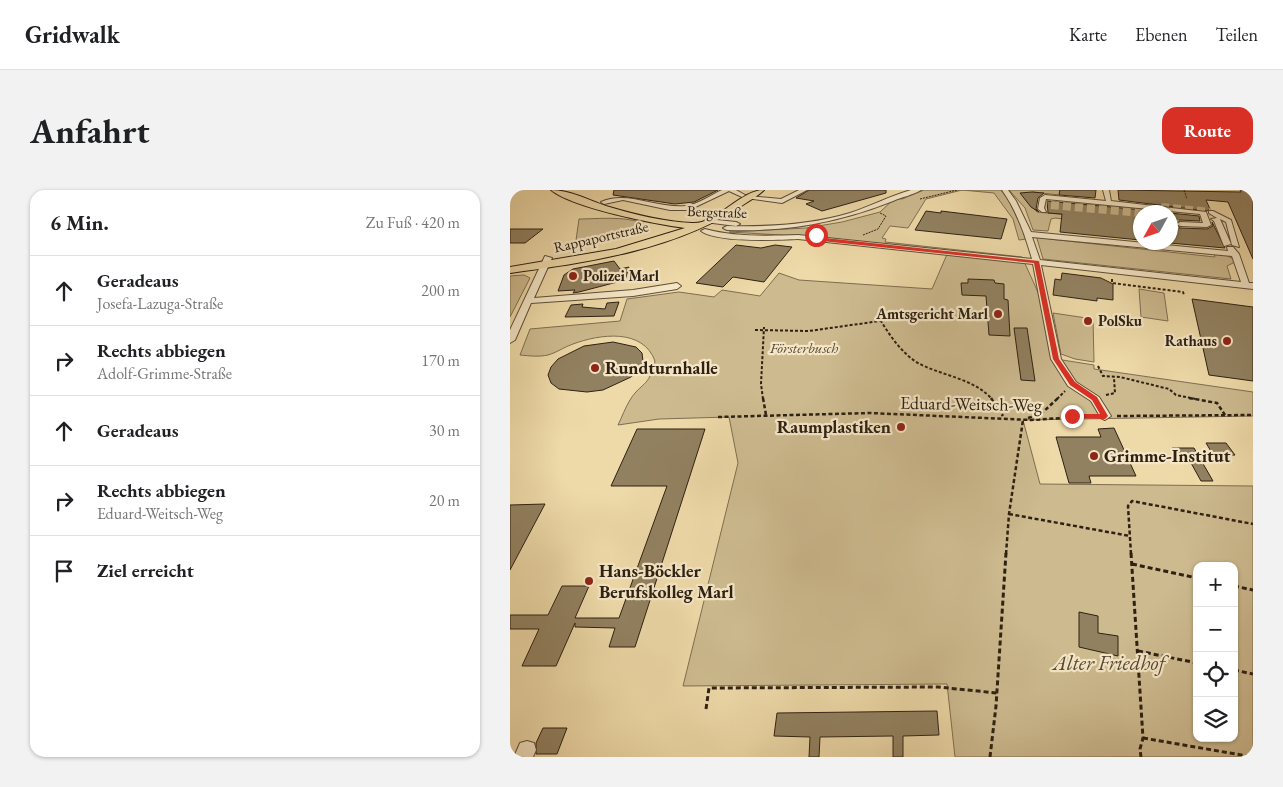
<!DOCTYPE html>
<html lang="de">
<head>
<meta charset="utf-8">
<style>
	body { margin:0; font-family:"EB Garamond",serif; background:#f2f2f2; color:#202124 }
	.controls { position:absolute; right:15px; bottom:15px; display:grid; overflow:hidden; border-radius:10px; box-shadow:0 1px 4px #0004 }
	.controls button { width:45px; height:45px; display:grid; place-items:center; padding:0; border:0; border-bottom:1px solid #e0e0e0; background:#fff; color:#202124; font:25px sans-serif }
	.compass { position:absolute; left:623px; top:15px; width:45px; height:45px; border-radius:50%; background:#fff; box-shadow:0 1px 4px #0004; rotate:230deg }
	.stop { position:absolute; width:15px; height:15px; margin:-11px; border:4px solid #d93025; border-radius:50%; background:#fff }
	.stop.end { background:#d93025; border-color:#fff; box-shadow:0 1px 5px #0008 }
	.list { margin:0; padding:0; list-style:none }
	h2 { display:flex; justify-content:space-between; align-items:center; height:65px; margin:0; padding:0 20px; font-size:21px }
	h2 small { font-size:16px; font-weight:400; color:#757577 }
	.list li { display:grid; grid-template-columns:32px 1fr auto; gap:15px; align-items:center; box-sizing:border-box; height:70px; padding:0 20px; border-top:1px solid #e0e0e0 }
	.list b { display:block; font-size:19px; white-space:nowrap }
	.list p { margin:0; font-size:16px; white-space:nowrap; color:#757577 }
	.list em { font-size:16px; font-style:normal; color:#757577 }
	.icon { flex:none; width:28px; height:28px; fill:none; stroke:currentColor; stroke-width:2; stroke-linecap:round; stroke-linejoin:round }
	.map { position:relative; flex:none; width:743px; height:567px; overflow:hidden; border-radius:15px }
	header { display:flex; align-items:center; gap:30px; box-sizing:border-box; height:70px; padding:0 25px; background:#fff; border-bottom:1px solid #e0e0e0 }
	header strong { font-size:24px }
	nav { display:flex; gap:28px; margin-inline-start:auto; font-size:18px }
	.intro { display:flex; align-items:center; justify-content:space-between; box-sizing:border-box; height:120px; padding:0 30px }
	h1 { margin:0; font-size:35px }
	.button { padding:12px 22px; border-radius:15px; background:#d93025; color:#fff; font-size:18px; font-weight:700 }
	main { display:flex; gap:30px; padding:0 30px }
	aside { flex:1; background:#fff; border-radius:15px; box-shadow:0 1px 4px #0004 }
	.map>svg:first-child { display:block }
	.green { fill:#cdba8f; stroke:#7e6e51; fill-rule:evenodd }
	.building { fill:#928160; stroke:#2e2113 }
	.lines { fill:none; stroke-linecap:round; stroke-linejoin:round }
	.minor-tunnel { stroke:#c8b48a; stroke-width:8; stroke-dasharray:8 4; stroke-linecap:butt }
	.minor-casing { stroke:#5e4f38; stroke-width:2 }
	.major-casing { stroke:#2e2113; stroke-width:2 }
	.path-far3 { stroke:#2e2113; stroke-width:1; stroke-dasharray:2 1; stroke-linecap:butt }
	.path-far2 { stroke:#2e2113; stroke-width:2; stroke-dasharray:3 2; stroke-linecap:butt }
	.path-far1 { stroke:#2e2113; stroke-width:2.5; stroke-dasharray:4 2.5; stroke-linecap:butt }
	.path { stroke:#2e2113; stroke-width:3; stroke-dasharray:5 3; stroke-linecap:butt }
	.minor { fill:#f4e6c6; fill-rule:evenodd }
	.major { fill:#eed9a8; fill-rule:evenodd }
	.route { fill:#d93025 }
	.poi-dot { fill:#8f2418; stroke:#f4e6c6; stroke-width:2 }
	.labels { text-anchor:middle; stroke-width:4.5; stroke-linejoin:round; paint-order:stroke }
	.far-street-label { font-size:15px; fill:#2e2113; stroke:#f4e6c6 }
	.far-poi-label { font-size:15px; font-weight:bold; fill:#2e2113; stroke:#f4e6c6; text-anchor:start }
	.far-park-label { font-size:15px; font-style:italic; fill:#564732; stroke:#f4e6c6 }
	.poi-label { font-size:18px; font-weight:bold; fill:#2e2113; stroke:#f4e6c6; text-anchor:start }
	.street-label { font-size:18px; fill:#2e2113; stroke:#f4e6c6 }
	.near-park-label { font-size:21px; font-style:italic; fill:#564732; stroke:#f4e6c6 }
</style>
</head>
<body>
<header>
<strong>Gridwalk</strong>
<nav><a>Karte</a><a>Ebenen</a><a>Teilen</a></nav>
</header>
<div class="intro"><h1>Anfahrt</h1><a class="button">Route</a></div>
<main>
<aside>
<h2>6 Min.<small>Zu Fuß · 420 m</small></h2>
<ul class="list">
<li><svg class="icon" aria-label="ahead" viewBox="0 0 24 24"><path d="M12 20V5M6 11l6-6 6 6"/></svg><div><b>Geradeaus</b><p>Josefa-Lazuga-Straße</p></div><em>200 m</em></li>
<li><svg class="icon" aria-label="right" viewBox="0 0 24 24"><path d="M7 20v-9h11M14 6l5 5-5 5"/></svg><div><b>Rechts abbiegen</b><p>Adolf-Grimme-Straße</p></div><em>170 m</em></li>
<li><svg class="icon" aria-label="ahead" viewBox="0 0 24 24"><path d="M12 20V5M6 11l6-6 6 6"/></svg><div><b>Geradeaus</b></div><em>30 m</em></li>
<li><svg class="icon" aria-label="right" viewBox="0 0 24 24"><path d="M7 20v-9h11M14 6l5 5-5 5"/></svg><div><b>Rechts abbiegen</b><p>Eduard-Weitsch-Weg</p></div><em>20 m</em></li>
<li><svg class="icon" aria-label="arrive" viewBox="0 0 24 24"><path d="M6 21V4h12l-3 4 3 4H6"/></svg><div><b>Ziel erreicht</b></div></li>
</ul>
</aside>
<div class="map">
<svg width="743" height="567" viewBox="0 0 743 567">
	<rect width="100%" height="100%" fill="#eed9a8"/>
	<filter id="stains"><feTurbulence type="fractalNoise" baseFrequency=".004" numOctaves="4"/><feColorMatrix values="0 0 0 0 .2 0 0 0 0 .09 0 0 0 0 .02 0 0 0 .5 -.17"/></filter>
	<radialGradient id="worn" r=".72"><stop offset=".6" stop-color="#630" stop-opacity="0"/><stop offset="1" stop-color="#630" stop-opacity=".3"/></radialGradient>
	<g class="green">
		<path d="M414,0H491L499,11L517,49L509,50L503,29L484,3L452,0L416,9L398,38L380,36L372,48L376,49L375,52L512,67L536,120L546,169L584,175V179L743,202V226L513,230L530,294L743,296V567H445L437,494L173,496L228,273L219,227L149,229L108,235C112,227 115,218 120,210C131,192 139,198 145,171C133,138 90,144 63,154C54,157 46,163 38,165C29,167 20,166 10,165L20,139L110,131L117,109L169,102L204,107L212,100L250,106L269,83L289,90L422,99L438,62L288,46L219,42L296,38L332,32L370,22L385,8L392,9ZM687,376H724V548H687Z"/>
		<path d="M499,0H550V5L522,2L515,9L527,22L630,32V38L545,28L541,29L538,41L523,40L515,18Z"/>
		<path d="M69,29C86,29 123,25 136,36L131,41L65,57Z"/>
		<path d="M526,45L538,47L539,49L705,67L704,64L716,65L727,71L717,76L721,89L533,69Z"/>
		<path d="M14,85L20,88L0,127V86Z"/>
		<path d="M629,99L654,103L658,131L631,127Z"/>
		<path d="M543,123L583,129L584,172L565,169L551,164Z"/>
	</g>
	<g class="building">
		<path d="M104,0H208L184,12L165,14L103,5Z"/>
		<path d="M299,0H376V3L312,21L296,14L304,11L286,8Z"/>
		<path d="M550,0H586L585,8L549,5Z"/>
		<path d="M608,0L731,2L730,0H743V69L718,12L696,10L700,19L697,21L609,10Z"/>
		<path d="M522,2L534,3L528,8L526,19L529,22L521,17L510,3Z"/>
		<path d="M537,11L655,22H630V50L550,42L552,24L538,23Z"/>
		<path d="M416,21L431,23V21L497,29L491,49L405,40Z"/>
		<path d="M660,23L689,26L690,31L670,30L665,32L664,35L670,38L697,39L703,36L702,32L715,58L660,53Z"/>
		<path d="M0,39H33L15,53H0Z"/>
		<path d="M226,55L251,58L265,55L282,57L254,92L223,87L213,97L186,93Z"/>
		<path d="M104,71L110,79L119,77L115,90L69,102L63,103L65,100L48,101L54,85L63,79Z"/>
		<path d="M552,83L591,88L603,94V110L587,108V111L543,105L545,89L551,90Z"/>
		<path d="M458,89L484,90L485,93L494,94V109L498,110L500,146L479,145L476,106L452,105L451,93H458Z"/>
		<path d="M682,109L743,117V191L699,185Z"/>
		<path d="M109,112L104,126L55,127L61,115L73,114L72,117L95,119L97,113Z"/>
		<path d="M504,138H517L525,191L511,190Z"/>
		<path d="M103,152L126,157L132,163L133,171L130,179L121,187L93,200L77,202L49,199L41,193L38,185L41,177L48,169L74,156Z"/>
		<path d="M604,238L626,286H579L581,293H559L546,247H591L588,239Z"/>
		<path d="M127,239H195L125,457H99L105,438L65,437V433L46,476H12L29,439H0V425H38L52,396H79L65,428H109L157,296H101Z"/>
		<path d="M696,253H716L725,265L704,266Z"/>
		<path d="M662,258H684L703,291H691L681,273H670Z"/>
		<path d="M35,314L0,380V315Z"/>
		<path d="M569,422L588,426V443L608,446V466L569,457Z"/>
		<path d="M427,521L429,545L393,546V567H383V546L310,547L309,567H299L300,547L264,546L267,523Z"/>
		<path d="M33,538H57L47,564H26V553Z"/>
	</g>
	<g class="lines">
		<g class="minor-tunnel">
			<path d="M529,14L631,23"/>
			<path d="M651,17L701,22"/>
			<path d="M661,34H670"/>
		</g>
		<defs>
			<g id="minor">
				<path d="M212,0H226L235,5L232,7L219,1L179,20H160L113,10L94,14L91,12C116,0 148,19 176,16C187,15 201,5 212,0Z"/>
				<path d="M289,0H297L272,13L236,8L239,6L271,9Z"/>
				<path d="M401,0H411C403,5 392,7 383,11C327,33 277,42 217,40L213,38L217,36C258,37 300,35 340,23C361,16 380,6 401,0Z"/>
				<path d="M492,0H498L506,11L521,42L718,61L717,57H723L729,64L739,93H743V99L531,75L551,169L566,192L589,207L601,226L595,230L591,228L581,211L558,196L541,169L523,74L288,49C267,50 207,53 191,41L195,39C224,47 258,46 288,45L522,69C515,45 507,21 492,0ZM522,47L722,66L731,92L530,70Z"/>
				<path d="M593,0H599L601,11L696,22L701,35L697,37L670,36L666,34L670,32L693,33L690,24L536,9L534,18L536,22H532L528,19L530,8L535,5L596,11Z"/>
				<path d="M699,21H703L721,30L729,57L722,55L716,32L710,29L721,54L714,56L704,31L701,29L707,28L699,23Z"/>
				<path d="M197,29L226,32L230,34L226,36L195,32V30Z"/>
				<path d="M35,66L42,68L24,108L123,100L167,93L171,96L167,99L123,106L21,113L5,150L0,153V140Z"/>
				<path d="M17,551L24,553L26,560L23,567H4L10,553Z"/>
			</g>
			<path id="major" d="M41,0C60,0 78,10 96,16C123,24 154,32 182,33C206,35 230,0 254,0C249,5 242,9 236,13C168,60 79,72 0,83V77L106,59L175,38C145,34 63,18 41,0Z"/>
		</defs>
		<use href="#minor" class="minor-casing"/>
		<use href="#major" class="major-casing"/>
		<g class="path-far3">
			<path d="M674,0L677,9"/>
			<path d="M410,9L447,0"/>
			<path d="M353,45L368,39L376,26L370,23"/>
		</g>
		<g class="path-far2">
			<path d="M602,89V93L673,102L674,105"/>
			<path d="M368,126C378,143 391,163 408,173C432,186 463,188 482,209"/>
			<path d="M245,140L299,141L370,131"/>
			<path d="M588,176L593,186L610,187L659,199L666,205L686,209"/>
			<path d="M596,205L605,203L604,188"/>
			<path d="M253,209L251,194L254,137"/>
			<path d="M547,209L555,201"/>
		</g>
		<g class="path-far1">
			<path d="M253,208L256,225"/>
			<path d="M481,208L493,226"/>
			<path d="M679,208L707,213L715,225"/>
			<path d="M607,226L743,225"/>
			<path d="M208,227L360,223L521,230L584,226"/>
			<path d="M518,228L531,224L548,208"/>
			<path d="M499,324L620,346"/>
			<path d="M496,364L499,324L513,230"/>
			<path d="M621,364L618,316L622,311L743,334"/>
		</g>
		<g class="path">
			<path d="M621,363L633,548L630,559L631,567"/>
			<path d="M622,374L687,388"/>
			<path d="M724,396L743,400"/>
			<path d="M628,461L687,473"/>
			<path d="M724,480L743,484"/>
			<path d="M196,519L199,498L428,497L487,503"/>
			<path d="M633,548L743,567"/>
			<path d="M480,567L486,516L496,363"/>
		</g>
		<use href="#minor" class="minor"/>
		<use href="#major" class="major"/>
	</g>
	<path class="route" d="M307,44L306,47L529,71L549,169L565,192L587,207L598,226L595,229L562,228L559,226L562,224H590L582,210L560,195L543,169L524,73L302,50L304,44Z"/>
	<g class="poi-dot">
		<circle cx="63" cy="86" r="5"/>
		<circle cx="488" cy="124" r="5"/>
		<circle cx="578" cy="131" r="5"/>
		<circle cx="717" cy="151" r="5"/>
		<circle cx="85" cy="178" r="5"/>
		<circle cx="391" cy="237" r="5"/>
		<circle cx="584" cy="266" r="5"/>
		<circle cx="79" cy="391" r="5"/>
	</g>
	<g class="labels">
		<g class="far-street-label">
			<text transform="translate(207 22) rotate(2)" y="5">Bergstraße</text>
			<text transform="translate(91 47) rotate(-13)" y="5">Rappaportstraße</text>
		</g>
		<g class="far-poi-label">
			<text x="73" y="91">Polizei Marl</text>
			<text x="478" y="129" text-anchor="end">Amtsgericht Marl</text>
			<text x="588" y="136">PolSku</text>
			<text x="707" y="156" text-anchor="end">Rathaus</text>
		</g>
		<g class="far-park-label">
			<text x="294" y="163">Försterbusch</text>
		</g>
		<g class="poi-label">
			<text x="95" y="184">Rundturnhalle</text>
			<text x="381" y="243" text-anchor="end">Raumplastiken</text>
			<text x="594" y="272">Grimme-Institut</text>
			<text x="89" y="387">Hans-Böckler<tspan x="89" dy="21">Berufskolleg Marl</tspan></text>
		</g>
		<g class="street-label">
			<text transform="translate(461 214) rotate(1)" y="6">Eduard-Weitsch-Weg</text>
		</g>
		<g class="near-park-label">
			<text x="599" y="480">Alter Friedhof</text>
		</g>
	</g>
	<rect width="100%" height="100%" filter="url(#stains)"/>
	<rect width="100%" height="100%" fill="url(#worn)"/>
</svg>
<div class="controls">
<button>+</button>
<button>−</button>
<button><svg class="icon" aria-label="locate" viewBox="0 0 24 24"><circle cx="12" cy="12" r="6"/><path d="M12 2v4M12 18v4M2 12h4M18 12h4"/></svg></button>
<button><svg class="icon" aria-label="layers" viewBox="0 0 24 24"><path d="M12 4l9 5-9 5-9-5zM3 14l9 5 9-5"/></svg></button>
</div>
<svg class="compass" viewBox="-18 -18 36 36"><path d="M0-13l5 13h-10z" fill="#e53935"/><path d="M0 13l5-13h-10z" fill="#757577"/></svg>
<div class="stop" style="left:306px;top:45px"></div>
<div class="stop end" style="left:562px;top:226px"></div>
</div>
</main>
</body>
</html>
